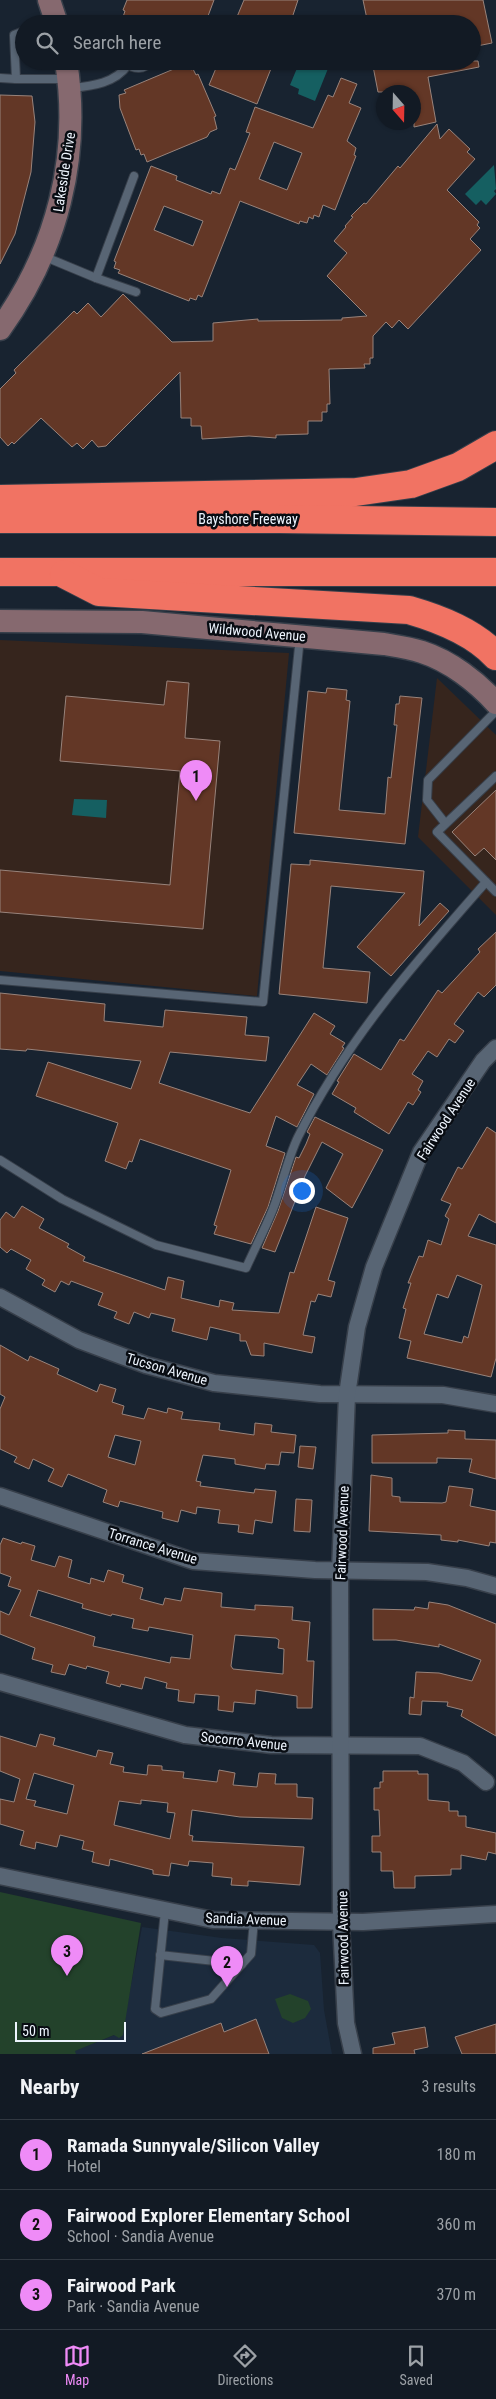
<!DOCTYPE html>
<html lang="en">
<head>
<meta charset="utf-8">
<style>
	body { margin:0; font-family:"Roboto Condensed",sans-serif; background:#1b232c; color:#f1f3f6 }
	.compass { position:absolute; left:376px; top:85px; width:45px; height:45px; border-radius:50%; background:#121a24; box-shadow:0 1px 4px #0004; rotate:160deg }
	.scale { position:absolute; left:15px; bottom:12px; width:111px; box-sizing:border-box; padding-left:5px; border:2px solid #edf4fd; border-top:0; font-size:14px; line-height:18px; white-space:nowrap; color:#edf4fd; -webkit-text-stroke:4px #080c12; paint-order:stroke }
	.you { position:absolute; left:301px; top:1190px; width:18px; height:18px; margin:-12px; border:4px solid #fff; border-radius:50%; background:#1a73e8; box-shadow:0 0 0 8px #1a73e833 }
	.badge { display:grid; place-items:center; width:32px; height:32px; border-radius:50%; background:#ef8bf7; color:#111; font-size:16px; font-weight:700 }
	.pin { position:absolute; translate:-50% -41px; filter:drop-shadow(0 1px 2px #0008) }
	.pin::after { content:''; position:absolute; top:26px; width:18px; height:15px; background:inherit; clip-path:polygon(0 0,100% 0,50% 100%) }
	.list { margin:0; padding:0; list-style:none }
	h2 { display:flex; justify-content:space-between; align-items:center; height:65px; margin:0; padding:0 20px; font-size:21px }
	h2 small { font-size:16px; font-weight:400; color:#9ca1a6 }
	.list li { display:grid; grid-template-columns:32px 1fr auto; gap:15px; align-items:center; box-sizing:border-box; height:70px; padding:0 20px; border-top:1px solid #313841 }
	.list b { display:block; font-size:19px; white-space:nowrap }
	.list p { margin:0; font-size:16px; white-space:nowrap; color:#9ca1a6 }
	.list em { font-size:16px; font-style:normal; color:#9ca1a6 }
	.icon { flex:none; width:28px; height:28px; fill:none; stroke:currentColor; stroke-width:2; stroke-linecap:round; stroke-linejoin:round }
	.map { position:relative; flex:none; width:496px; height:2054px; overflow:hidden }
	.search { position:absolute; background:#121a24; box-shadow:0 1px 4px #0004; left:15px; right:15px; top:15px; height:55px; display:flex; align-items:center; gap:12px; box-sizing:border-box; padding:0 18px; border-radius:28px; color:#9ca1a6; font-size:19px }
	.sheet { height:275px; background:#121a24 }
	nav { display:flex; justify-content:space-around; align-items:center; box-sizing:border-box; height:70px; border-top:1px solid #313841; background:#121a24; font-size:14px; color:#9ca1a6 }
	nav a { display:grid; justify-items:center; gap:2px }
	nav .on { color:#ef8bf7 }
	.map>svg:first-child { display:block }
	.commercial { fill:#36251d }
	.built { fill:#1c2b3d }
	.green { fill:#23422b }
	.water { fill:#155f61 }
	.building { fill:#633726; stroke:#98837b; fill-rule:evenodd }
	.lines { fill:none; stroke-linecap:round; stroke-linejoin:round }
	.lane-casing { stroke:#373f4a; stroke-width:10 }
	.street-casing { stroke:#373f4a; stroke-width:19 }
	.secondary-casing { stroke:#373f4a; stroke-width:25 }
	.highway-casing { stroke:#373f4a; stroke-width:30 }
	.lane { stroke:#586574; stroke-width:8 }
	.street { stroke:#586574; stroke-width:16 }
	.secondary { stroke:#86696f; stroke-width:22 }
	.highway { stroke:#f17363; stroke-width:28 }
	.labels { text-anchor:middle; stroke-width:5; stroke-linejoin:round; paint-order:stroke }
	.street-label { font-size:14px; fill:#edf4fd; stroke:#080c12 }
</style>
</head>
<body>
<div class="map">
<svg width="496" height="2054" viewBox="0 0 496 2054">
	<rect width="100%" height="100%" fill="#182330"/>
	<g class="commercial">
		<path d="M0,640L289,653L257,996L0,971Z"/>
		<path d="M437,678L496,735V915L418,837Z"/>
	</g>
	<path class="built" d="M142,1927L222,1938L314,1945L320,1953L324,2010L332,2054H76L74,2051L122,2032Z"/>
	<g class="green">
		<path d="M0,1892L141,1923L123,2035L119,2038L114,2035L75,2051L76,2054H0Z"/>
		<path d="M290,1994L308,2001L311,2009L305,2018L293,2023L282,2018L275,1999Z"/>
	</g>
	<g class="water">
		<path d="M300,61H331L315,101L298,94L299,89L290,85Z"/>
		<path d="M494,165L496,189L494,191L496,194L486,205L481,200L476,205L465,194Z"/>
		<path d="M74,799L107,800L106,818L72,815Z"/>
	</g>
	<g class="building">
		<path d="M127,0H214L205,24H127L128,19L123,17L125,11L123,10Z"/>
		<path d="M244,0H298L290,24H234Z"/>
		<path d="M363,0H483L492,43L472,47V24H368Z"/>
		<path d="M219,61H234L245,65L247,61H274L257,104L209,85Z"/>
		<path d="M372,61H478L479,67L428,77L436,122L414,127V92H378Z"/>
		<path d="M188,63L191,70L193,69L196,75L198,74L216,116L214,117L217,129L210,132L207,137L147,162L144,154L141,155L139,149L136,150L131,137L120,108L119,95L126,93L124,90Z"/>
		<path d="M341,78L357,84L349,103L361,108L347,141L356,148L354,155L356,156L335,210L323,205L319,217L314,215L313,219L309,217L307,223L300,221L299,224L240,201L202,297L198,295L196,300L190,298L189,301L171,294L118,273L120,270L114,268L116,262L114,261L151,166L177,176L176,180L211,194L212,191L220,194L230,168L235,170L250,133L246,132L255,107L313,128L328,95L333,97ZM274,142L302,153L287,190L259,179ZM164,206L203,221L193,246L154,230Z"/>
		<path d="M0,95L32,96L35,122L31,172L15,234L0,264Z"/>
		<path d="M437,124L440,139L449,129L470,149L467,152L475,159L447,190L479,222L477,225L480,228L470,239L481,250L408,329L399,320L392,328L386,322L373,336V358H370V364H364L365,368L329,369L330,404H327V412H322V421H308V434L276,435V438L249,436L202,439L201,426H191V418H181L180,372L106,446L98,447L92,440L83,449L77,443L72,447L41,418L14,444L12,442L8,446L0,437V389L16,373L14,370L74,311L77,314L88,303L101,317L123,294L172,342L213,341V323L258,319V321L342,320V318L367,316L327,276L347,253L334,241L346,227L345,226L353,217L351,216L364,203L366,204L398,166L400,168Z"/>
		<path d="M167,681L189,683L185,738L220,741L203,929L0,912V870L170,885L180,771L60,761L66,696L164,705Z"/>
		<path d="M327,688L347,690L346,700L350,701L339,810L385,814L388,777L391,778L397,725H394L396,704H399L400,696L422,698L405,844L294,833L308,691L326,693Z"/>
		<path d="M496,790V860L484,848L475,856L452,832Z"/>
		<path d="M310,860L424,871L419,926L440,903L449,911L391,976L357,947L405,893L331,886L323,968L370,972L367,1003L279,994L291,864L310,865Z"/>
		<path d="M496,932V985L484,997L478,992L454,1024L464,1031L455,1043L449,1039L437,1057L428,1051L412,1074L423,1081L418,1090L421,1092L413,1105L408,1102L389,1134L354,1112L356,1108L332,1094L339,1082L337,1081L354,1054L381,1070L400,1039L404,1041L438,990L442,993L480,952L478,949Z"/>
		<path d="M0,993L105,1004L104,1021L163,1027L165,1010L247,1017L245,1035L269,1037L266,1061L170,1052L159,1083L250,1113L314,1013L335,1026L330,1034L345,1043L342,1047L344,1048L327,1075L311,1064L297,1085L314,1094L297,1127L276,1116L266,1146L285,1153L268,1207L251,1244L214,1234L217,1226L214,1225L231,1170L140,1139L132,1162L129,1161L126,1169L105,1161L118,1123L36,1096L48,1062L131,1089L141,1061L27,1049L26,1051L0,1049Z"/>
		<path d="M315,1117L383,1150L352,1208L326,1188L343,1154L322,1142L305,1176L275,1252L262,1248L278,1211L296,1157L299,1158L306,1144L310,1134L307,1132Z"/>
		<path d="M487,1127L496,1133V1223L479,1214L468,1236L496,1245V1358L491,1377L407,1358L411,1341L399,1338L406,1309L403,1308L411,1283H408L419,1256L423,1257L428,1240L441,1245L449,1219L445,1216L451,1204L441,1200L458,1167L462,1169ZM457,1275L482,1285L468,1338L464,1336L462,1343L424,1334L437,1294L448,1298Z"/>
		<path d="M22,1206L44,1219L39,1228L69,1244L67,1247L85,1257L83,1261L165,1290L168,1277L184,1281L181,1298L219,1307L220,1300L234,1303L232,1310L279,1313L290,1272L294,1273L316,1207L348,1218L328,1280L335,1282L331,1297L318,1294L315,1302L311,1301L303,1335L315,1337L312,1353L264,1343V1356L251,1355L246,1341H240V1334L210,1327L207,1340L172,1331L175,1319L151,1313L149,1318L134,1312L129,1324L114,1318L117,1312L98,1305L103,1293L71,1281L69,1285L61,1281L55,1292L42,1285L45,1280L26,1269L31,1260L11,1249L7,1253L0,1247V1220L6,1212L14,1218Z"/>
		<path d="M0,1345L28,1361L30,1356L59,1369L57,1374L97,1392L100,1384L116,1389L112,1402L124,1406L122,1414L144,1419L148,1408L167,1413L168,1408L183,1412L181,1419L220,1423L219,1430L254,1435L255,1423L272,1425L271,1432L296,1435L294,1453L281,1452L279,1465L266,1464L265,1469L235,1464V1459L203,1455L196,1481L201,1482L200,1486L254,1493L255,1489L276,1491L272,1523L255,1520L253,1534L238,1532L239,1525L218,1523L220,1510L197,1507L196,1514L181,1510L178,1522L162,1518L163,1512L120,1501L118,1507L103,1502L107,1490L68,1474L62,1487L48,1481L54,1469L33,1459L29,1469L14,1462L17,1457L0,1449V1409L5,1397L0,1394ZM115,1435L141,1441L135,1465L108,1457Z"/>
		<path d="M448,1430L465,1431V1439L496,1440V1479L469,1472L472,1459L437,1458V1463H372V1435L448,1433Z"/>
		<path d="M300,1446L316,1447L313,1469L298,1467Z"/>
		<path d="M371,1475L392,1478V1496L400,1497V1502L442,1503L446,1502L449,1486L473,1489L470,1506L496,1511V1543L490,1542L489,1546L458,1540V1542L441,1540V1535L369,1531Z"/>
		<path d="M296,1499L312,1500L310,1532L294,1531Z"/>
		<path d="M3,1538L21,1544L22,1542L35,1546L31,1560L55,1567L59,1556L72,1560L68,1577L90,1584L91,1578L104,1582L108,1570L124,1575L122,1582L143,1588L140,1599L163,1605L165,1598L181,1601L184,1588L222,1593L221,1607L255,1610V1605L293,1607L292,1620L310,1622L307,1661H314L312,1708H297V1696L256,1690L255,1704L234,1702L233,1712L218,1710L219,1696L195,1694L194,1703L178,1701L179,1690L166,1688L167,1683L145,1677L142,1689L121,1684L120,1687L106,1683L109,1672L87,1666L86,1669L69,1664L65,1675L51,1672L53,1665L32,1659L35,1648L0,1634V1611L9,1615L21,1590L8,1586L11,1577L0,1573V1545ZM38,1590L83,1604L82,1608L111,1616L112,1614L134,1619L132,1628L148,1631L149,1627L193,1635L190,1659L171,1657L170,1663L93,1646L95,1637L30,1616ZM235,1635L276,1638L279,1640L278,1648L284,1649L283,1674L233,1669L231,1666Z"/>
		<path d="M429,1602L448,1605L496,1624V1736L461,1716L463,1710L447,1706L448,1702L422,1701L421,1715L409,1714L410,1697L414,1698L416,1672L439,1673L472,1681L481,1660L439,1644V1647L396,1640H373V1609L414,1610L415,1607L428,1609Z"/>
		<path d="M40,1734L55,1738L53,1745L96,1757L98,1750L113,1753L110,1764L124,1767L123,1772L147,1775L148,1765L162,1766V1770L184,1772L183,1778L217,1782L219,1770L235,1773L233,1785L257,1787L259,1773L276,1774L275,1784H297V1797L313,1798L312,1819L240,1817L192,1810L189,1835L193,1836L192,1841L304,1847L300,1885L248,1881V1886L231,1885L232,1878L212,1876L213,1863L189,1861L188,1866L171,1863L169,1876L153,1874V1870L110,1859L109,1866L92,1862L94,1852L82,1849L84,1841L60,1835L57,1847L36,1842L35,1849L20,1845L24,1831L0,1824V1799L14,1802L20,1779L0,1771V1736L36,1747ZM34,1773L74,1785L67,1814L34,1806L36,1801L26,1799ZM141,1800L168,1803L167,1812L175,1813L170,1839L114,1825L119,1801L141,1804Z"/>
		<path d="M383,1771H418V1774H428V1800L449,1802V1811H458V1816H466V1827L496,1833V1854L488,1852L486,1860L461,1855V1869H451V1875L415,1876V1888H394L393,1871H381V1852H372V1836H380L379,1810H374V1788H380V1782H383Z"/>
		<path d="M256,2019L269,2054H142L221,2023L224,2032Z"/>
		<path d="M496,2024V2054H462L455,2037Z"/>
		<path d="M425,2027L428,2047L414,2050L415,2054H373V2048L395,2044L392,2033Z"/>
	</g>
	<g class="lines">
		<defs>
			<g id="lane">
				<path d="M24,31L14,35L16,79H66"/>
				<path d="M126,63C134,70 144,70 152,61"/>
				<path d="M0,78L16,79"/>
				<path d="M72,88C93,86 115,83 128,65"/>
				<path d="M43,256L96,278L136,292"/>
				<path d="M96,278L134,176"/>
				<path d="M496,776L437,832L496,892"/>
				<path d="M445,823L427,800L428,780L496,711"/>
				<path d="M0,980L263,1002L300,637"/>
				<path d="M0,1160L62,1199L156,1245L246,1268C255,1248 265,1229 273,1209C282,1186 287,1160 298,1137C347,1039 415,963 486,882"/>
				<path d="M165,1911L155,2009L161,2013L211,1999L251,1954L254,1920"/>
				<path d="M160,1955L242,1964"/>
			</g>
			<g id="street">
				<path d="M0,1297L79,1340L146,1365L214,1383L320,1394L443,1395L496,1404"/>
				<path d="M0,1496L193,1561L315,1570L427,1572L467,1578L496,1586"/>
				<path d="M0,1682L185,1735L271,1745L420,1746L463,1763L486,1782"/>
				<path d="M0,1876L213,1920L363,1922L496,1914"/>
				<path d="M353,2054L346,2023L341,1923L340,1571L347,1395L357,1327L374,1267L421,1152L483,1061L496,1048"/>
			</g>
			<g id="secondary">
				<path d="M49,0L57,24"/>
				<path d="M0,329C57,250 81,157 66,61"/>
				<path d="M0,621L142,622L384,644C396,646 410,648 422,652C450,661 477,682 496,703"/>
			</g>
			<g id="highway">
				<path d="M0,499L356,492L411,484L458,467L496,445"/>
				<path d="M0,519H279L496,522"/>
				<path d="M0,572H496"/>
				<path d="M64,574L99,592L409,610C440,619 474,632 496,656"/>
			</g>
		</defs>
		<use href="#lane" class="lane-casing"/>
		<use href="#street" class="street-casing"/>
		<use href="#secondary" class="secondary-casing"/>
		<use href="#highway" class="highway-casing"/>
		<use href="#lane" class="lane"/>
		<use href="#street" class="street"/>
		<use href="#secondary" class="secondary"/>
		<use href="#highway" class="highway"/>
	</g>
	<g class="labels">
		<g class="street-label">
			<text transform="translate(64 172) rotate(-81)" y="5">Lakeside Drive</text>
			<text x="248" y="524">Bayshore Freeway</text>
			<text transform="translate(257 632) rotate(5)" y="5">Wildwood Avenue</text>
			<text transform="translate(446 1119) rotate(-57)" y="5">Fairwood Avenue</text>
			<text transform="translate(167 1369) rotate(16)" y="5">Tucson Avenue</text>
			<text transform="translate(342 1533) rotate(-88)" y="5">Fairwood Avenue</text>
			<text transform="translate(153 1546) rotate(17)" y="5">Torrance Avenue</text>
			<text transform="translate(244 1741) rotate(6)" y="5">Socorro Avenue</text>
			<text transform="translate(246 1919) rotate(2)" y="5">Sandia Avenue</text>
			<text transform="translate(343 1938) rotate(-91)" y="5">Fairwood Avenue</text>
		</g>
	</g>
</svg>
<svg class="compass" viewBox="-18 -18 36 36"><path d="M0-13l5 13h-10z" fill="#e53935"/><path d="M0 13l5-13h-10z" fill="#9ca1a6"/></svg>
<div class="scale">50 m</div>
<div class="you"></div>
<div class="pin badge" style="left:196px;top:801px">1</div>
<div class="pin badge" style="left:227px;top:1987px">2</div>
<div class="pin badge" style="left:67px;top:1976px">3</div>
<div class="search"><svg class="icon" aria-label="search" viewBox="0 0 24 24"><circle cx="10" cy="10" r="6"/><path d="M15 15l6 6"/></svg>Search here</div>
</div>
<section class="sheet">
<h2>Nearby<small>3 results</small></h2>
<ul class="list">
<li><span class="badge">1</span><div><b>Ramada Sunnyvale/Silicon Valley</b><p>Hotel</p></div><em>180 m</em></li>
<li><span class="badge">2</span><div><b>Fairwood Explorer Elementary School</b><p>School · Sandia Avenue</p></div><em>360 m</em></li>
<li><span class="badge">3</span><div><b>Fairwood Park</b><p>Park · Sandia Avenue</p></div><em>370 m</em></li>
</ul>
</section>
<nav>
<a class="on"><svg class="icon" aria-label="map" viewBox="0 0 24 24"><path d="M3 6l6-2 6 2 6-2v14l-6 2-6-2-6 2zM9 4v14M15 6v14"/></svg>Map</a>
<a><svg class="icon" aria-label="directions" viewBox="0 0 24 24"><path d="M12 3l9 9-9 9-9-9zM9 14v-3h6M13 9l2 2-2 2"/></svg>Directions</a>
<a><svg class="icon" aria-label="saved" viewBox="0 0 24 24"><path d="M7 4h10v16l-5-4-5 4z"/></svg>Saved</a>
</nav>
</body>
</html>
